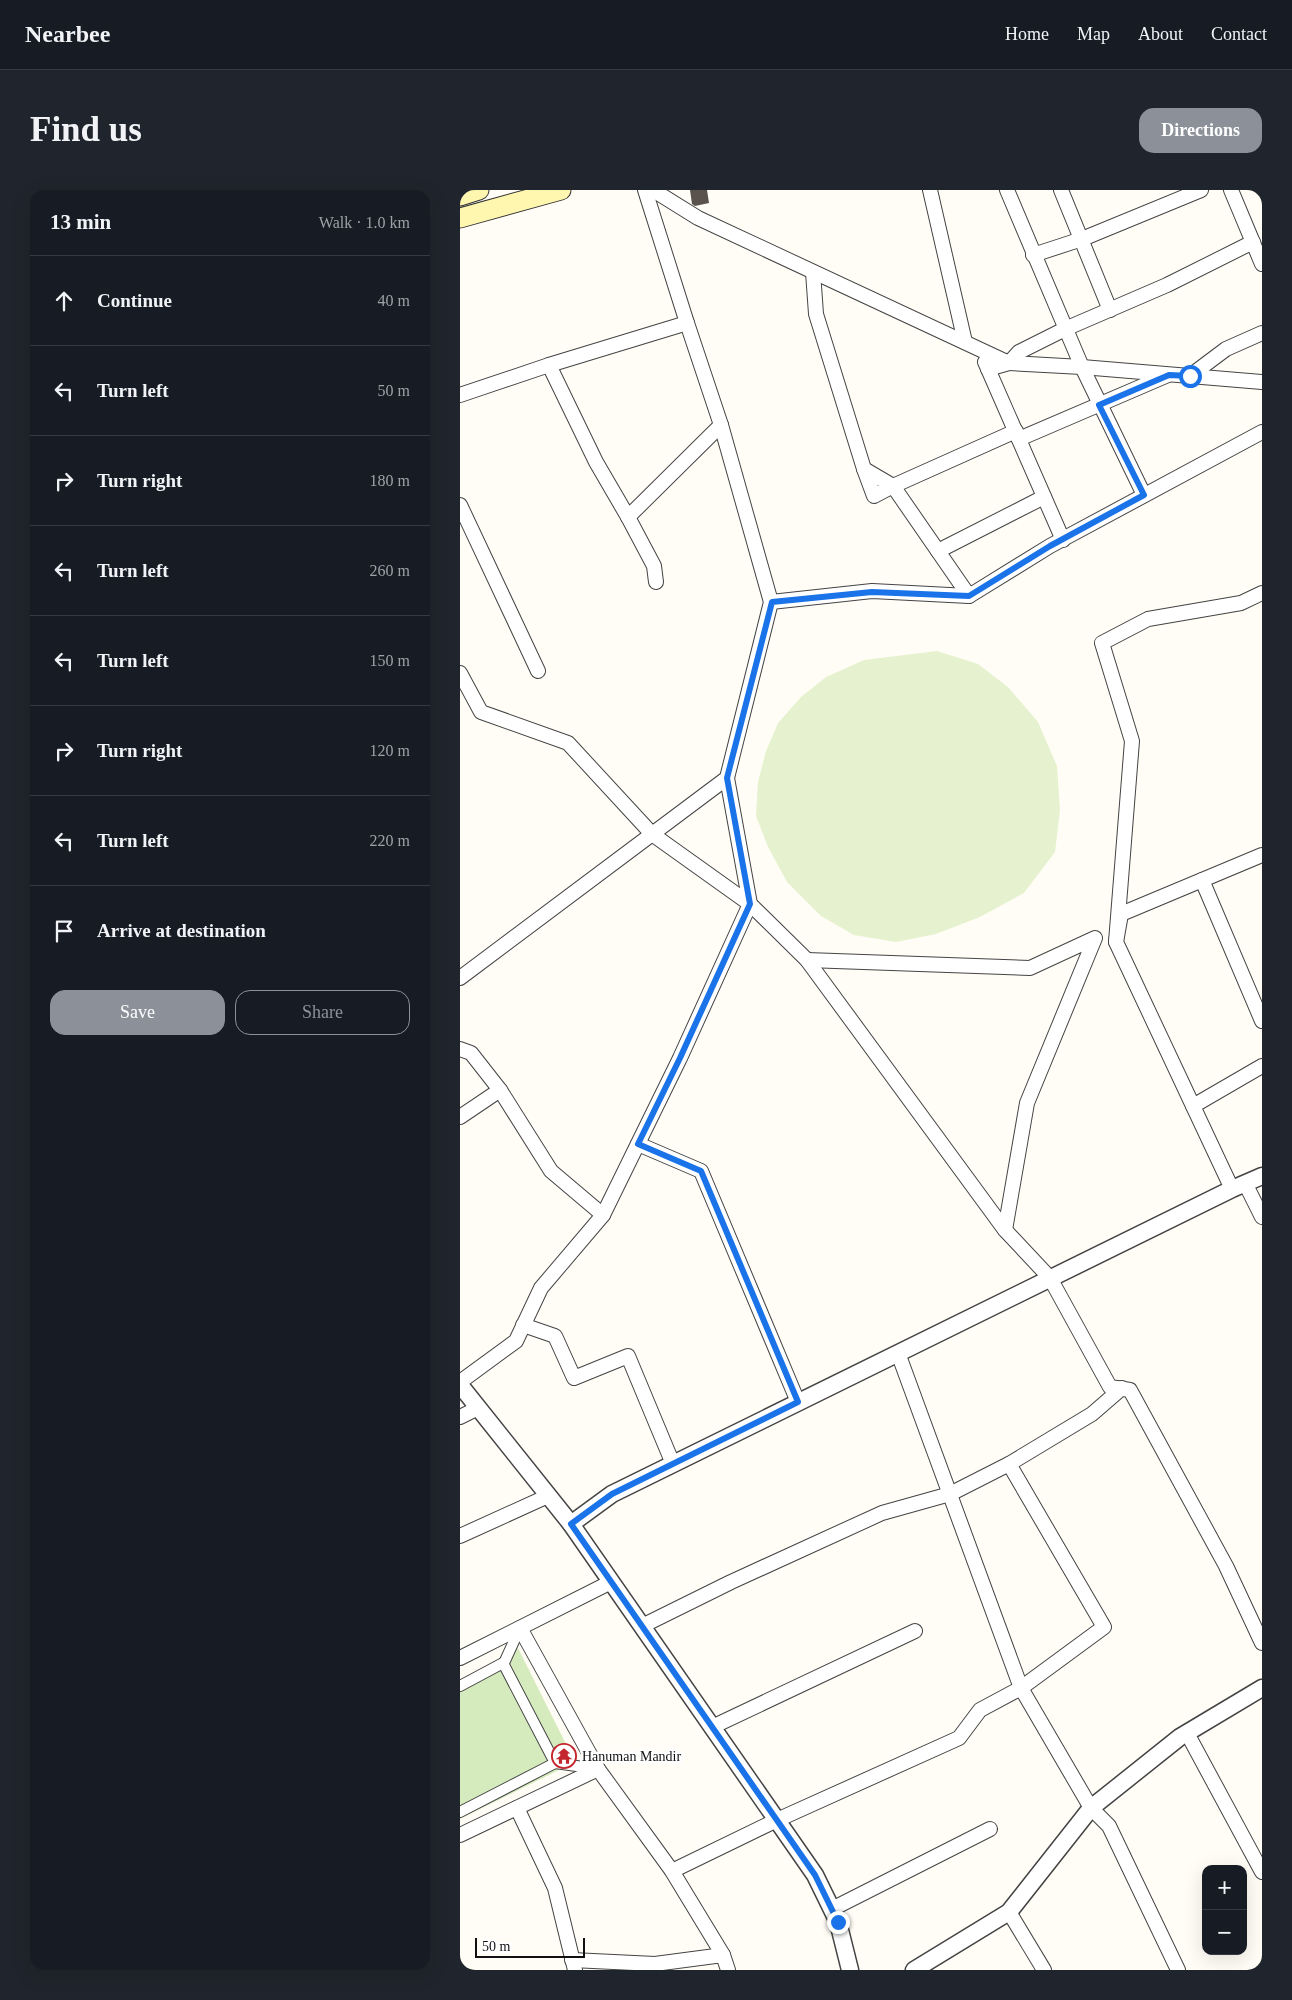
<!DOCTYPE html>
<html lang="en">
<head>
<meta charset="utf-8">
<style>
	body { margin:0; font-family:"Times New Roman",serif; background:#20242c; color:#f1f3f6 }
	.controls { position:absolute; right:15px; bottom:15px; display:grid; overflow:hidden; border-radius:10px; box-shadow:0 5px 20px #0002 }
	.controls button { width:45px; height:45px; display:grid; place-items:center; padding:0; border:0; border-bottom:1px solid #363941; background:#171b24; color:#f1f3f6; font:25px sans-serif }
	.scale { position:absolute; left:15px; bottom:12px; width:110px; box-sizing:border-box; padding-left:5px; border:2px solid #111; border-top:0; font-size:14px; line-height:18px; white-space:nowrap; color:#111; -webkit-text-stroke:4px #fff; paint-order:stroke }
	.stop { position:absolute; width:15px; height:15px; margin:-11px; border:4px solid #1a73e8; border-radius:50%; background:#fff }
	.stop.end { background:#1a73e8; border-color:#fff; box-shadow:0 1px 5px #0008 }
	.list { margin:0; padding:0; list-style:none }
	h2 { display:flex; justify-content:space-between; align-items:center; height:65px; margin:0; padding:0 20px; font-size:21px }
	h2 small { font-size:16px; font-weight:400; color:#9ea1a6 }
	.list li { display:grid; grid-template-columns:32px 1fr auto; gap:15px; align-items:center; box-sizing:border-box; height:90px; padding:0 20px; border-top:1px solid #363941 }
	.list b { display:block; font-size:19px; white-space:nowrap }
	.list em { font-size:16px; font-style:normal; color:#9ea1a6 }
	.actions { display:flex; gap:10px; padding:15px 20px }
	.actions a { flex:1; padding:11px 0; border:1px solid #8c9099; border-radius:15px; text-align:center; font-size:18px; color:#8c9099 }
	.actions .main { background:#8c9099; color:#fff }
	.icon { flex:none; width:28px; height:28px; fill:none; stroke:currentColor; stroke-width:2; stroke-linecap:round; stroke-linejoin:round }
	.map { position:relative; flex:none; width:802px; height:1780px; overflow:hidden; border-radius:15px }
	header { display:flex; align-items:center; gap:30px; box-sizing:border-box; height:70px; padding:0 25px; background:#171b24; border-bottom:1px solid #363941 }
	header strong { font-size:24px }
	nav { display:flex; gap:28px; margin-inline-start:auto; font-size:18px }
	.intro { display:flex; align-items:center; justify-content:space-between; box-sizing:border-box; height:120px; padding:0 30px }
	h1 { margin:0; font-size:35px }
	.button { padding:12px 22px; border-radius:15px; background:#8c9099; color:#fff; font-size:18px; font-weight:700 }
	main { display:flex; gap:30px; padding:0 30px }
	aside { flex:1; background:#171b24; border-radius:15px; box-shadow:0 5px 20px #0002 }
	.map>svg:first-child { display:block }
	.green { fill:#d5ebbd }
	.pitch { fill:#e6f2cf }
	.building { fill:#5a524d }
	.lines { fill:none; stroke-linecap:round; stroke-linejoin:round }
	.pedestrian-casing { stroke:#444; stroke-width:12 }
	.minor-casing { stroke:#444; stroke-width:16 }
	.tertiary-casing { stroke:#444; stroke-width:19 }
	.secondary-casing { stroke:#333; stroke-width:21 }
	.pedestrian { stroke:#fff; stroke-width:10 }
	.minor { stroke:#fff; stroke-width:14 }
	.tertiary { stroke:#fff; stroke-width:16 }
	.secondary { stroke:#fff6b0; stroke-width:19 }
	.route { stroke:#1a73e8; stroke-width:6 }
	.labels { text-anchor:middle; stroke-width:5; stroke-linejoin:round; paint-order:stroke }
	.poi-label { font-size:14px; fill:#111; stroke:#fff; text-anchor:start }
</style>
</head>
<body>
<header>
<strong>Nearbee</strong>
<nav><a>Home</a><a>Map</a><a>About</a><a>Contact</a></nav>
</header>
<div class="intro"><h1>Find us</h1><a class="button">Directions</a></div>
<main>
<aside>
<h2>13 min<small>Walk · 1.0 km</small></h2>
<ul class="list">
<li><svg class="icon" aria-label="ahead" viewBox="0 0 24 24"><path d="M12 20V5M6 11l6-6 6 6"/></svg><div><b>Continue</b></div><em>40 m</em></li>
<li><svg class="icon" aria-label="left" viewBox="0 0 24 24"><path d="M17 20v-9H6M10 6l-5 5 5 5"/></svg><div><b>Turn left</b></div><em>50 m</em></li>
<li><svg class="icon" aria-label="right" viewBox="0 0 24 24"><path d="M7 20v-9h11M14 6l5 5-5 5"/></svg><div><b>Turn right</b></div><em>180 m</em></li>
<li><svg class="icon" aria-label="left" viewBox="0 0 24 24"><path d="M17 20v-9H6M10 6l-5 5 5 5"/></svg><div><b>Turn left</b></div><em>260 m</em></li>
<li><svg class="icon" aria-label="left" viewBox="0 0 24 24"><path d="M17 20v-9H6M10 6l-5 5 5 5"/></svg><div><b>Turn left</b></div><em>150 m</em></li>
<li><svg class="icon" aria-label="right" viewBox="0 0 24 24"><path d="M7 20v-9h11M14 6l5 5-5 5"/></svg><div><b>Turn right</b></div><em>120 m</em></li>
<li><svg class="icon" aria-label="left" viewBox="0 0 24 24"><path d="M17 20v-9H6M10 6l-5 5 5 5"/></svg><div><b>Turn left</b></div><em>220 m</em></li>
<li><svg class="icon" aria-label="arrive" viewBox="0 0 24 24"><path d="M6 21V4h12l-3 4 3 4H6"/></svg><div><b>Arrive at destination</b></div></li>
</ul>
<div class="actions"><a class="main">Save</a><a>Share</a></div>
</aside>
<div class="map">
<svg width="802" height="1780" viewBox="0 0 802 1780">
	<rect width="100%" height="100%" fill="#fffdf5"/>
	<path class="green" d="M58,1458L115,1572L0,1629V1490Z"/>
	<path class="pitch" d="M477,461L518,474L548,497L578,532L597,576L600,620L595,662L564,703L520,727L476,744L436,752L394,745L361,726L327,692L308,657L296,626L298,592L306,561L318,533L341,507L366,487L404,470Z"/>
	<path class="building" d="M230,0H247L249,13L235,16L232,14Z"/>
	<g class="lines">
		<defs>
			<g id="pedestrian">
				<path d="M44,1473L60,1438"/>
				<path d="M0,1496L43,1473L95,1573L0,1622"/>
				<path d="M95,1573L138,1579"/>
			</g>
			<g id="minor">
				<path d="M193,0L238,28L549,173L622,177L802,192"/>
				<path d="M470,0L505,152"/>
				<path d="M547,0L622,177L684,305"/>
				<path d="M601,0L650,120"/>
				<path d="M771,0L802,74"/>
				<path d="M573,65L622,49L741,0"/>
				<path d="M353,82L356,124L404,279L414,306L433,296L509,406L590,356L802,242"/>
				<path d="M525,172L603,350"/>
				<path d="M89,175L136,272L168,327L261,235"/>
				<path d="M528,179L549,173L559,162L605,139L707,95L793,52"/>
				<path d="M730,186L766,159L802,143"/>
				<path d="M0,205L89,175L227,133L185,0"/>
				<path d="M559,249L708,185"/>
				<path d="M404,279L433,296L556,241"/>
				<path d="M0,315L78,481"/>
				<path d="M168,327L194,376L196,392"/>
				<path d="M478,361L584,307"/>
				<path d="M311,412L412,401L509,406"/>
				<path d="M0,483L21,522L108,553L192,644L290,714L347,770L545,1040L590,1088L650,1197L670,1200L766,1376L802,1453"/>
				<path d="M742,690L802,831"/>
				<path d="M656,752L672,551L642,453L688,429L781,413L802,403"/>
				<path d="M347,770L570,778L635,748L567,913L545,1040"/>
				<path d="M0,788L267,588L311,412L261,235L227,133"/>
				<path d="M0,859L11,863L40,900L91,981L143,1025"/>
				<path d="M733,916L802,876"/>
				<path d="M0,927L40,900"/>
				<path d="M178,954L241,981L338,1212"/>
				<path d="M785,993L802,1027"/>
				<path d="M772,999L656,752L661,724L802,665"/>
				<path d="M63,1135L95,1146L114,1188L168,1166L213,1274"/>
				<path d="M438,1163L561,1498L631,1618L649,1636L718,1780"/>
				<path d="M0,1192L56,1151L81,1098L143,1025L220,868L290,714L267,588"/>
				<path d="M0,1227L18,1218"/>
				<path d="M549,1274L632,1224L662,1198"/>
				<path d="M0,1346L88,1306"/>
				<path d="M182,1436L271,1392L422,1323L490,1304L549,1274L644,1437L561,1498L520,1520L499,1548L317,1630L212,1681"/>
				<path d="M0,1468L151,1392"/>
				<path d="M252,1537L455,1441"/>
				<path d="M727,1543L802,1682"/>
				<path d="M138,1579L212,1681L263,1765"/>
				<path d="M57,1618L95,1698L115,1780"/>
				<path d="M0,1645L138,1579L60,1438"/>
				<path d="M372,1719L530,1639"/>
				<path d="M549,1722L584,1780"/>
				<path d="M112,1770L195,1774L263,1765L268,1780"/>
			</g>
			<g id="tertiary">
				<path d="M0,1195L111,1334L355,1685L378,1732L390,1780"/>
				<path d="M111,1334L152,1304L772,999L802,986"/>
				<path d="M454,1780L549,1722L631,1618L720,1547L802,1498"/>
			</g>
			<g id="secondary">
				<path d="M0,6L19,0"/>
				<path d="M0,28L101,0"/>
			</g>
		</defs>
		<use href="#pedestrian" class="pedestrian-casing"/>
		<use href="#minor" class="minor-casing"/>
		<use href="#tertiary" class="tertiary-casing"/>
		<use href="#secondary" class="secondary-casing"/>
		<use href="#pedestrian" class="pedestrian"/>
		<use href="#minor" class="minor"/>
		<use href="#tertiary" class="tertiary"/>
		<use href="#secondary" class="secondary"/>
	</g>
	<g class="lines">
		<path class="route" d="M378,1732L355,1685L111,1334L152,1304L338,1212L241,981L178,954L220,868L290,714L267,588L312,412L412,402L509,406L590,356L684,305L639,215L709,185L730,186"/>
	</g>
	<defs>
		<symbol id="temple-ring" viewBox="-11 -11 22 22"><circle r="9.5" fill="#fff" stroke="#c4262e" stroke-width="1.5"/><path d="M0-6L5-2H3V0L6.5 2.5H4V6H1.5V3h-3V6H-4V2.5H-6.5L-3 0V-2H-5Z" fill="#c4262e"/></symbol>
	</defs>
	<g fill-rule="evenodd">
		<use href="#temple-ring" x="90" y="1552" width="28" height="28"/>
	</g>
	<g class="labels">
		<g class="poi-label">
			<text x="122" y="1571">Hanuman Mandir</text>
		</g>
	</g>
</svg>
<div class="controls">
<button>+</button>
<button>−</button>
</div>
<div class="scale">50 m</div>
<div class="stop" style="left:730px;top:186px"></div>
<div class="stop end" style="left:378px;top:1732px"></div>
</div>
</main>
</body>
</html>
